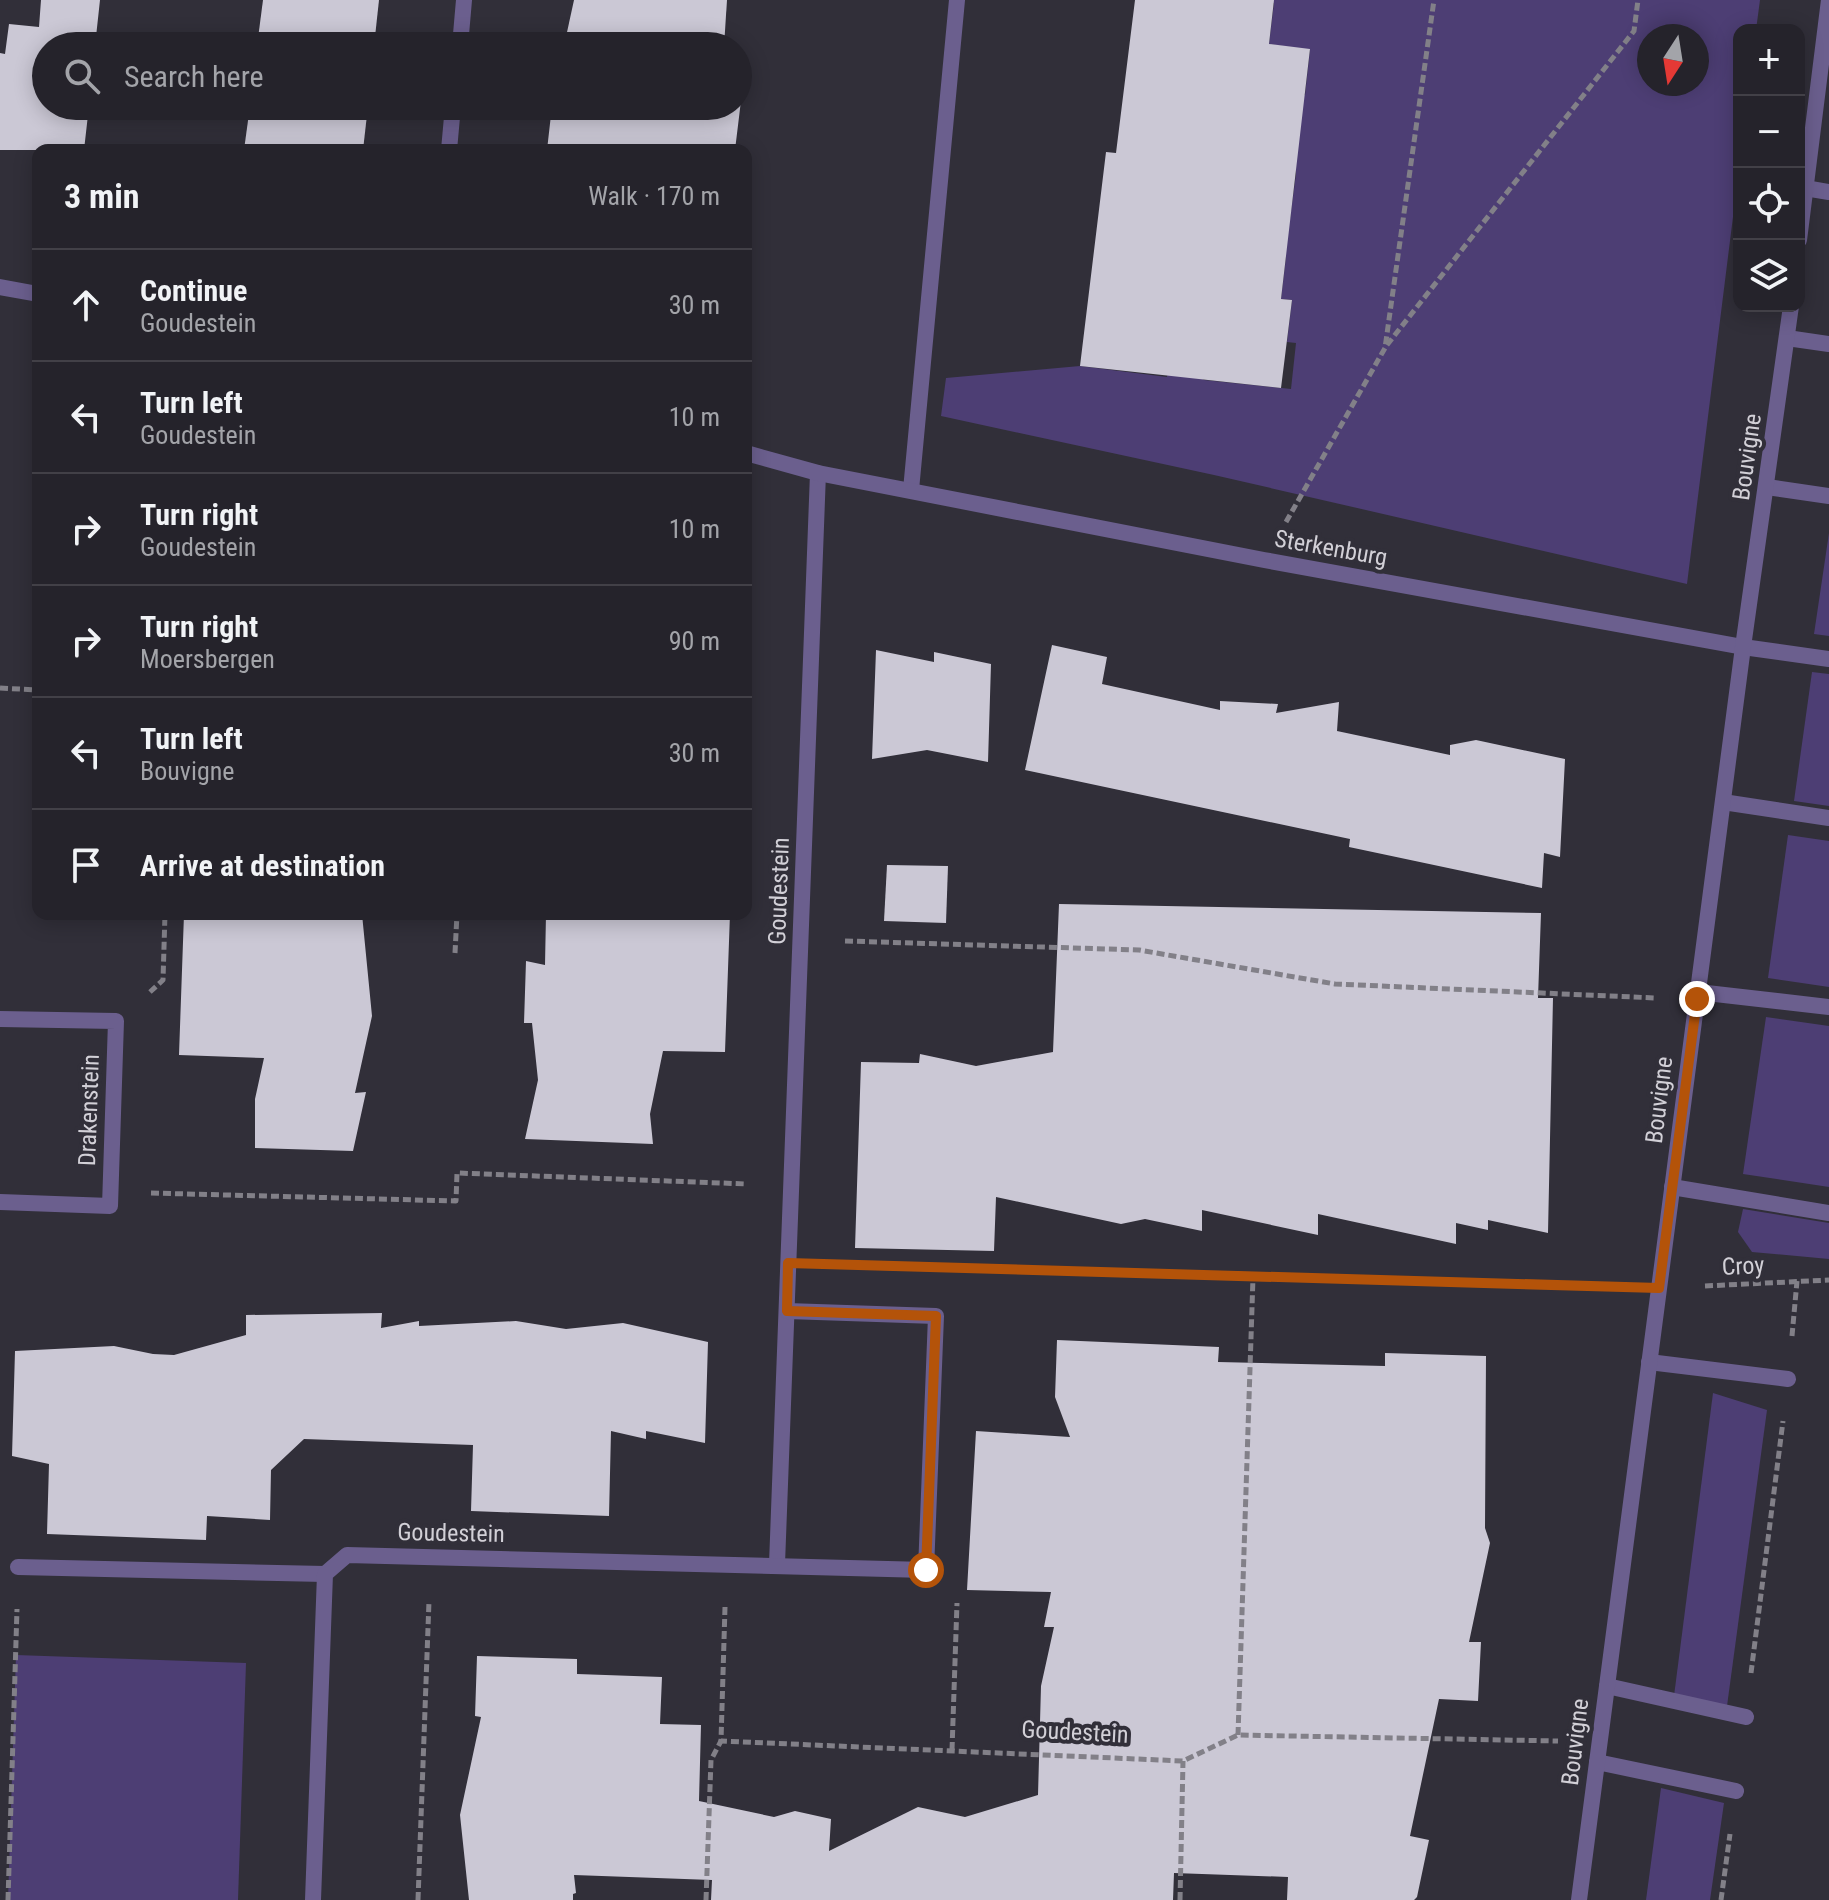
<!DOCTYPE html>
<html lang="en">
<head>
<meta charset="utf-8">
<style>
	body { margin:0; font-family:"Roboto Condensed",sans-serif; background:#312f37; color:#f1f3f6 }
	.controls { position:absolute; right:24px; top:24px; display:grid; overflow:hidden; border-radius:16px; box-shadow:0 4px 20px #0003 }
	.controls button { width:72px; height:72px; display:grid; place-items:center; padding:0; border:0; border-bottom:2px solid #424047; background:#25232b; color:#f1f3f6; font:40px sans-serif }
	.compass { position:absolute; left:1637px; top:24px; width:72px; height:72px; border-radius:50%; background:#25232b; box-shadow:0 4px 20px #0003; rotate:192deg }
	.stop { position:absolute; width:24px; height:24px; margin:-18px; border:6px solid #b45309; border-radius:50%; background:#fff }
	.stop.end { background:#b45309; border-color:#fff; box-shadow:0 2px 8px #0008 }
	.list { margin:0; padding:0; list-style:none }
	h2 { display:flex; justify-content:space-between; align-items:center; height:104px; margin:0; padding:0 32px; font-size:34px }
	h2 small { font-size:26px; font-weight:400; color:#a3a4a9 }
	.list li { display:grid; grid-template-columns:52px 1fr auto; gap:24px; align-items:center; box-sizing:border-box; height:112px; padding:0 32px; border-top:2px solid #424047 }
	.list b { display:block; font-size:30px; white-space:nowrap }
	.list p { margin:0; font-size:26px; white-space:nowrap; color:#a3a4a9 }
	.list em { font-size:26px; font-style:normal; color:#a3a4a9 }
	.icon { flex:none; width:44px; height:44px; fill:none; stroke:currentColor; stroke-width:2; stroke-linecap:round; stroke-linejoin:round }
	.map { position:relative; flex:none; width:1829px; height:1900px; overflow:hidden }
	.search { position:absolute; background:#25232b; box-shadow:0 4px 20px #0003; left:32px; top:32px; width:720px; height:88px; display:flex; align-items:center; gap:20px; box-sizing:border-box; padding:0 28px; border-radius:44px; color:#a3a4a9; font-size:30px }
	.panel { position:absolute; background:#25232b; box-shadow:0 4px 20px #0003; left:32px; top:144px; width:720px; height:776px; border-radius:16px }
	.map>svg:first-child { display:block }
	.green { fill:#4d3e74; fill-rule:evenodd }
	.building { fill:#cbc8d5 }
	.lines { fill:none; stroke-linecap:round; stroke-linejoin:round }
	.path { stroke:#828088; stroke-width:5; stroke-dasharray:8 4; stroke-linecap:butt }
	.service { stroke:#6b5f8e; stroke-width:16 }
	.minor { stroke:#6b5f8e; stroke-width:16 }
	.tertiary { stroke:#6b5f8e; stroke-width:16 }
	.route { stroke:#b45309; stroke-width:10 }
	.labels { text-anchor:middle; stroke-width:8; stroke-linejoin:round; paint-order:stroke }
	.street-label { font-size:24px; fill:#d2d0d7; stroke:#312f39 }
</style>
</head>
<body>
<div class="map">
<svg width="1829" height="1900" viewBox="0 0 1829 1900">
	<rect width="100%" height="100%" fill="#312f39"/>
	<g class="green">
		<path d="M1263,0H1760L1756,30H1739V169L1687,584L1214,475L941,416L946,378L1080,366L1167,377L1170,357L1204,380L1291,389L1296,343L1287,342L1292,300L1281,299L1286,257L1275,255L1290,219L1296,174L1294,95H1305L1310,50L1269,44L1274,3ZM1649,36H1697V84H1649Z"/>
		<path d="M1829,533V636L1814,634Z"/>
		<path d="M1812,672L1829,674V806L1794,801Z"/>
		<path d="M1788,835L1829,841V987L1768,978Z"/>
		<path d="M1766,1017L1829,1026V1187L1743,1174Z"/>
		<path d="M1743,1209L1829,1223V1259L1752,1252L1738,1232Z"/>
		<path d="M1713,1393L1767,1410L1727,1706L1674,1696Z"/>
		<path d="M16,1655L246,1663L238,1900H8Z"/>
		<path d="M1661,1788L1724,1803L1710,1900H1646Z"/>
	</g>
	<g class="building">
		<path d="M41,0H100L95,46H46V106H89L84,150H0V53L5,54L9,24L39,27Z"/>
		<path d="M263,0H379L374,46H257Z"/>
		<path d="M574,0H727L724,46H564Z"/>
		<path d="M1135,0H1274L1269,44L1310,49L1281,299L1292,300L1281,388L1080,366L1106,152L1116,153Z"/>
		<path d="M738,75L744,76L735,150H547L552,106H738Z"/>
		<path d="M250,106H368L363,150H244Z"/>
		<path d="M1052,645L1107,657L1102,684L1220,710V701L1278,704L1276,713L1339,702L1337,731L1450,755V745L1476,740L1565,759L1560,857L1544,853L1542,888L1349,847L1350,839L1025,770Z"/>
		<path d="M876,650L934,662V652L991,664L988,762L927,750L872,759Z"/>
		<path d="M887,865L948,866L946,923L884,921Z"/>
		<path d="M1059,904L1541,913L1538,998H1553L1548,1233L1488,1220V1230L1456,1223V1244L1318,1214V1235L1202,1210V1231L1145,1219L1121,1224L996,1197L994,1251L855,1248L861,1062L919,1063L920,1054L976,1066L1053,1052Z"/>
		<path d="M184,914H362L372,1016L355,1093L366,1092L353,1151L255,1148V1099L264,1058L179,1055Z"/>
		<path d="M546,914H730L725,1052L663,1051L650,1114L653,1144L525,1139L538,1080L532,1023H524L526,961L545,965Z"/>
		<path d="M382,1313L381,1328L419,1321V1326L516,1321L566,1329L623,1323L708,1342L705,1443L646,1431V1439L611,1431L609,1516L471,1511L473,1445L304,1439L271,1470L270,1520L207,1516L206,1540L47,1534L49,1464L12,1456L15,1351L114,1346L153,1354L174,1355L246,1335V1315Z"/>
		<path d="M1057,1340L1219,1347L1218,1362L1385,1366V1353L1486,1356L1485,1528L1490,1543L1469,1642H1481L1478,1701L1439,1699L1410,1836L1429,1840L1417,1897L1414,1900H1287L1288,1877L1174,1873L1173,1900H711L712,1880L574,1875L576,1893L573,1894V1900H469L460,1815L481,1717L475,1716L477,1656L577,1659V1674L662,1677L660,1724L701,1725L699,1801L774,1817L795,1811L831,1819L829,1851L918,1807L965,1817L1038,1795L1041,1686L1054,1627H1044L1051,1592L967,1590L976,1431L1070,1437L1055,1397Z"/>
	</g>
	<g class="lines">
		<g class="path">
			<path d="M1387,345L1634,31L1638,0"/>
			<path d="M1286,522L1385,348L1434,0"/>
			<path d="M0,688L38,690"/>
			<path d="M845,941L1139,950L1335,984L1656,998"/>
			<path d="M455,953L457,914"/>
			<path d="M150,992L163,980L165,914"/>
			<path d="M151,1193L456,1201L457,1173L747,1184"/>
			<path d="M833,1264L1615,1287"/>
			<path d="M1705,1286L1829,1280"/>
			<path d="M1792,1336L1797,1281"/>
			<path d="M725,1607L721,1741L1183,1761L1238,1735L1558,1741"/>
			<path d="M1751,1673L1783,1421"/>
			<path d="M1238,1735L1253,1277"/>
			<path d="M952,1750L957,1603"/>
			<path d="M8,1900L17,1609"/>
			<path d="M418,1900L429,1601"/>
			<path d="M706,1900L711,1760L721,1741"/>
			<path d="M1180,1900L1183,1761"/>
			<path d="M1721,1900L1730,1834"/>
		</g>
		<g class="service">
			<path d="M1805,188L1829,192"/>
			<path d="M1787,338L1829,344"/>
			<path d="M1767,487L1829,496"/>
			<path d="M911,490L957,0"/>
			<path d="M1743,647L1829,659"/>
			<path d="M1723,802L1829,818"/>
			<path d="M1698,992L1829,1007"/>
			<path d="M1672,1187L1829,1213"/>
			<path d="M1649,1362L1788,1379"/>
			<path d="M1607,1686L1746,1717"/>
			<path d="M1597,1762L1736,1791"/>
		</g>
		<g class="minor">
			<path d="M460,46L464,0"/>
			<path d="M449,150L453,106"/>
			<path d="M0,1019L116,1021L110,1206L0,1202"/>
			<path d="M777,1564L818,473"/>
			<path d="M18,1567L325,1574"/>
			<path d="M313,1900L325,1574L347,1555L926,1570L936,1316L787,1311"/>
		</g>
		<g class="tertiary">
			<path d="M1799,240L1829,0"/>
			<path d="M0,287L38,294"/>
			<path d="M746,453L818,473L1264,560L1743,647"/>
			<path d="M1579,1900L1743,647L1791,306"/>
		</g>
	</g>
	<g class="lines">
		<path class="route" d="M926,1570L936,1316L787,1311L788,1263L1659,1288L1697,999"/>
	</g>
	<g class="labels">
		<g class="street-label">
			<text transform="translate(1747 457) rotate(-82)" y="8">Bouvigne</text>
			<text transform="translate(1331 548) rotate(10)" y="8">Sterkenburg</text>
			<text transform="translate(779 891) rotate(-88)" y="8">Goudestein</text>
			<text transform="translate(1659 1100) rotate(-83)" y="8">Bouvigne</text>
			<text transform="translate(89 1110) rotate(-88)" y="8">Drakenstein</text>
			<text transform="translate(1743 1266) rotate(-3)" y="8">Croy</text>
			<text transform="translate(451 1533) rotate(1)" y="8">Goudestein</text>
			<text transform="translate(1075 1732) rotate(3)" y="8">Goudestein</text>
			<text transform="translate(1575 1742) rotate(-83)" y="8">Bouvigne</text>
		</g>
	</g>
</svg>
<div class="controls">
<button>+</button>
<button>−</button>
<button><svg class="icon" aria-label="locate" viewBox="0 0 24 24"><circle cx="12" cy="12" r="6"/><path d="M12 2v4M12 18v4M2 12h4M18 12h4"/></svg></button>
<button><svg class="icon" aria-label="layers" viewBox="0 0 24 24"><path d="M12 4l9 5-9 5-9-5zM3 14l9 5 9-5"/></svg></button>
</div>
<svg class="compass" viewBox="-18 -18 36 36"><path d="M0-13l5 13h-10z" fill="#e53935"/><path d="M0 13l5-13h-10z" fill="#a3a4a9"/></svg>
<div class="stop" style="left:926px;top:1570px"></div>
<div class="stop end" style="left:1697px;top:999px"></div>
<div class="search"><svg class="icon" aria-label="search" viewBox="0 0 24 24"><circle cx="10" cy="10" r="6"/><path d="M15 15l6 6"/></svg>Search here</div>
<section class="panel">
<h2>3 min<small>Walk · 170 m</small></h2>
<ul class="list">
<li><svg class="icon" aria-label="ahead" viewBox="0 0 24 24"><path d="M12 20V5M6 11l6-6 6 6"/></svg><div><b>Continue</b><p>Goudestein</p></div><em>30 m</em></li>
<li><svg class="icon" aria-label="left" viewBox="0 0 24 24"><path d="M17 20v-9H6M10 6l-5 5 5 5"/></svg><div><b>Turn left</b><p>Goudestein</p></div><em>10 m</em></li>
<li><svg class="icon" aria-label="right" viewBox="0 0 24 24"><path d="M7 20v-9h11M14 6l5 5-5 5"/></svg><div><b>Turn right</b><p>Goudestein</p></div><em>10 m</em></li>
<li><svg class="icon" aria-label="right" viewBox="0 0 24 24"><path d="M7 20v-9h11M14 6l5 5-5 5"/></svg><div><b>Turn right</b><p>Moersbergen</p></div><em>90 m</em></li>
<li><svg class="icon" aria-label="left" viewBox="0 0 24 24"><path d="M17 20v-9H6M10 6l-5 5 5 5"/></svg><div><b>Turn left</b><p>Bouvigne</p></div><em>30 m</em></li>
<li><svg class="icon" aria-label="arrive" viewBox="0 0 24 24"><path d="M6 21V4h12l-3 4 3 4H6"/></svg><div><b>Arrive at destination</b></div></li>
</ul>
</section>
</div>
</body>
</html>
